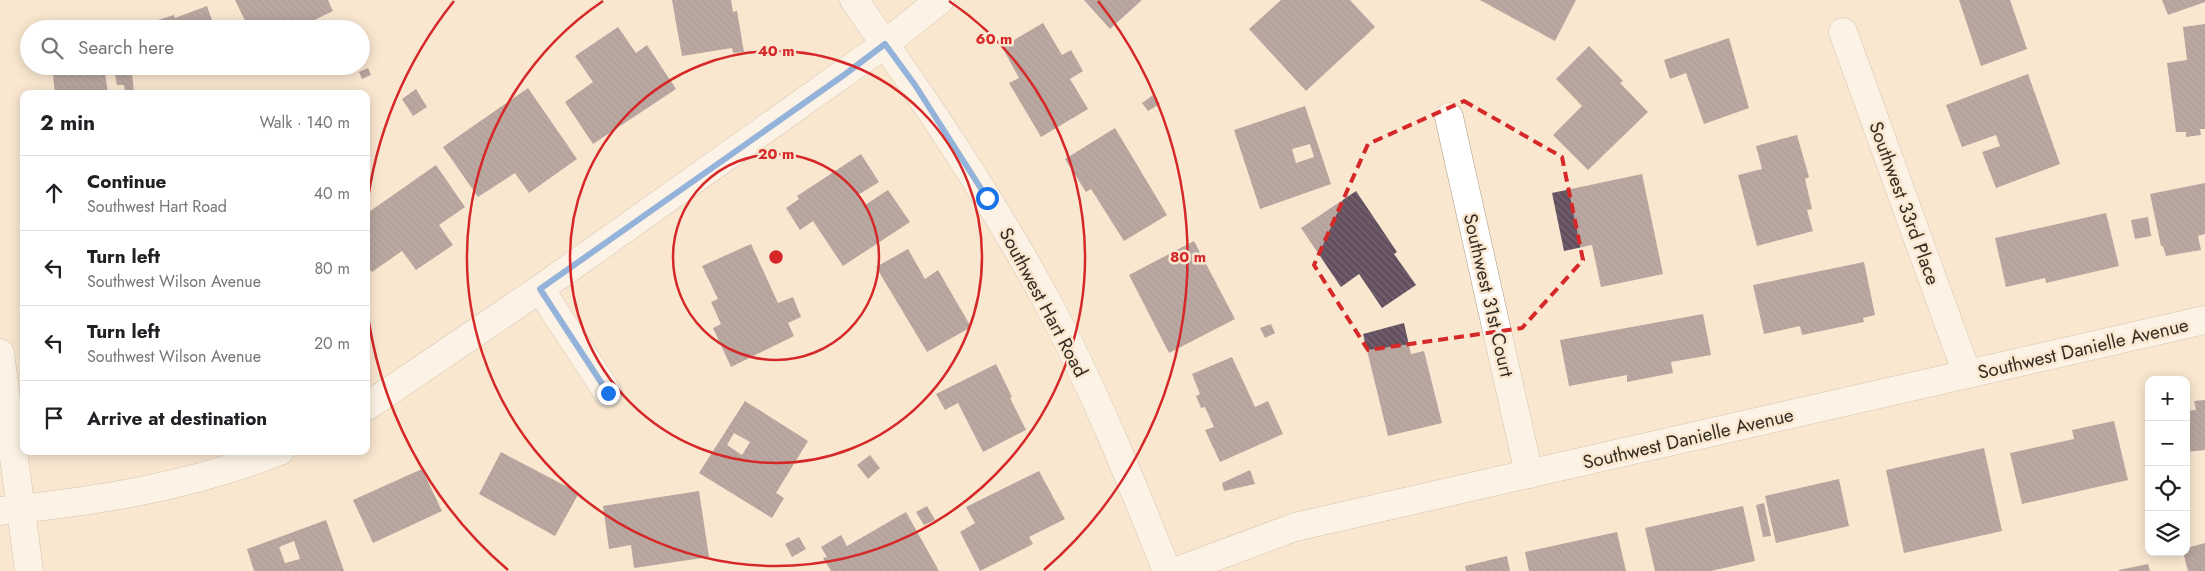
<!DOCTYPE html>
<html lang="en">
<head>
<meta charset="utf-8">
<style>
	body { margin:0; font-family:Jost,sans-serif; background:#f2f2f2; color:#202124 }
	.controls { position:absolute; right:15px; bottom:15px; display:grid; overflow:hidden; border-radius:10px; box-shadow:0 2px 12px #0003 }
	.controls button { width:45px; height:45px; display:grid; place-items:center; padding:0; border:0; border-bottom:1px solid #e0e0e0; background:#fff; color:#202124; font:25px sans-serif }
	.stop { position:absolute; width:15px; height:15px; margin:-11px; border:4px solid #1a73e8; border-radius:50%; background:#fff }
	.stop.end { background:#1a73e8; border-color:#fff; box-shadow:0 1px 5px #0008 }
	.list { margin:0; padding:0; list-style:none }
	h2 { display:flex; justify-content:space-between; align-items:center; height:65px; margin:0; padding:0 20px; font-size:21px }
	h2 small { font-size:16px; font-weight:400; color:#757577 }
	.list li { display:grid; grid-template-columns:32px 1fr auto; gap:15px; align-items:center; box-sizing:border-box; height:75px; padding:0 20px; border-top:1px solid #e0e0e0 }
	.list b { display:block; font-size:19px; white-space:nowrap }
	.list p { margin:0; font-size:16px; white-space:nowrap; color:#757577 }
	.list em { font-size:16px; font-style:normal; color:#757577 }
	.icon { flex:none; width:28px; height:28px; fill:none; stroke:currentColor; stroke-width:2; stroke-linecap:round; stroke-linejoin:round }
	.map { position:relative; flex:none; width:2205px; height:571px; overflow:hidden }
	.search { position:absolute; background:#fff; box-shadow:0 2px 12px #0003; left:20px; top:20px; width:350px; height:55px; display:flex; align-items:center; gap:12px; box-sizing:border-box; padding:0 18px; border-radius:28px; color:#757577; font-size:19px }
	.panel { position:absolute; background:#fff; box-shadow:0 2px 12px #0003; left:20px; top:90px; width:350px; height:365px; border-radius:10px }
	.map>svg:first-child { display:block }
	.building { fill:url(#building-back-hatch); fill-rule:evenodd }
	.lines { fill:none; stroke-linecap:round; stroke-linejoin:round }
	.minor-casing { stroke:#ac9c87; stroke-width:29 }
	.tertiary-casing { stroke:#ac9c87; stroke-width:29 }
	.minor { stroke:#fff; stroke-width:28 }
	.tertiary { stroke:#fff; stroke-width:28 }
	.route { stroke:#1a73e8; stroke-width:6 }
	.marked { fill:none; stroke:#d62828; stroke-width:4; stroke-dasharray:10 6; stroke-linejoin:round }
	.ring { fill:none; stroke:#d62828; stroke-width:2.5 }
	.labels { text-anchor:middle; stroke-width:5; stroke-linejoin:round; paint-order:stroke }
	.street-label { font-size:19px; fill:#332d24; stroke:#f9e7d0 }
	.centre { fill:#d62828; stroke:#f9e7d0; stroke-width:2.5 }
	.ring-label { font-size:15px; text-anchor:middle; font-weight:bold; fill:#d62828; stroke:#f9e7d0; stroke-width:5; stroke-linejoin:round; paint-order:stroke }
</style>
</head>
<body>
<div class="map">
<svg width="2205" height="571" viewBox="0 0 2205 571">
	<defs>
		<pattern id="building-back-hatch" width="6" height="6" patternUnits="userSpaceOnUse" patternTransform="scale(1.25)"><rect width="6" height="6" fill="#63505f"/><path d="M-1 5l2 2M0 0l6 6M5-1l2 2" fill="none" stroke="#766672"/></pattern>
	</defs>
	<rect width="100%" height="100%" fill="#f9e7d0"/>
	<g class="building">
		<path d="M235,0H328L333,11L296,29H249Z"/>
		<path d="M672,0H731L733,12L737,11L744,52L733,53L732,48L682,56Z"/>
		<path d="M1084,0H1142L1110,29Z"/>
		<path d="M1281,0H1350L1375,27L1306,91L1249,29Z"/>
		<path d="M1480,0H1576L1555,41Z"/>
		<path d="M1959,0H2010L2027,49L1981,66Z"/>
		<path d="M2162,0H2205V2L2168,15Z"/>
		<path d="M207,6L215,29H140L139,26L174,15L175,18Z"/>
		<path d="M1043,23L1062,55L1071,50L1083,71L1070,79L1088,109L1041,137L1009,83L1019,78L1002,47Z"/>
		<path d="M2205,24V129H2200L2201,135L2186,137V132H2176L2167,63L2187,60L2183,27Z"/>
		<path d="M618,27L636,53L647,45L676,89L593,144L565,102L593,82L575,56Z"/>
		<path d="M1729,38L1749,108L1704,124L1686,73L1670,79L1664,60Z"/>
		<path d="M1589,46L1623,81L1620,83L1648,112L1588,170L1553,135L1582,106L1556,79Z"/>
		<path d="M52,66H104L108,94H55Z"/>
		<path d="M152,66H180L181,67L155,75Z"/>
		<path d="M368,68L371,75L362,79L359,72Z"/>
		<path d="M132,73L134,92H125L124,85H117L115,75Z"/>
		<path d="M2028,74L2060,164L1996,188L1982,152L2000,146L1996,135L1962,147L1946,105Z"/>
		<path d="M528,88L577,159L529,193L515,173L478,197L443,147Z"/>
		<path d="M416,89L427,107L413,116L402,99Z"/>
		<path d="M1153,95L1160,104L1148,111L1142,103Z"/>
		<path d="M1305,106L1331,184L1260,209L1234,130ZM1310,144L1314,157L1296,163L1292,149Z"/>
		<path d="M1115,128L1167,215L1124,241L1091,189L1086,192L1065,159Z"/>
		<path d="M1797,135L1809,177L1805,179L1812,209L1807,210L1813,231L1757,246L1738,175L1762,169L1756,146Z"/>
		<path d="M861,154L879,182L858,195L865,205L888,190L910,222L843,266L813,221L800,230L786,208L799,199L797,196Z"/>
		<path d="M436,165L465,207L439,225L453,245L416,270L402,251L372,272L366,265V214Z"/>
		<path d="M1642,174L1663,274L1601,287L1592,245L1564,251L1552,193Z"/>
		<path d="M2205,183V234L2198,236L2201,250L2166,256L2163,246H2161L2150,194Z"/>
		<path d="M1356,191L1397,252L1394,254L1416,285L1382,308L1359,274L1341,287L1301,228Z"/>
		<path d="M2106,213L2119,266L2046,283L2045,278L2006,287L1995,238Z"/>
		<path d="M2148,217L2151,236L2135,239L2131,220Z"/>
		<path d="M1194,241L1235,319L1169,353L1129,275Z"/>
		<path d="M751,244L778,303L793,297L801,317L788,323L794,336L731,367L713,328L721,324L711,302L718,299L702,266Z"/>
		<path d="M908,249L925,279L938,270L971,327L927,352L876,267Z"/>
		<path d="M1864,262L1875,315L1863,318L1864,322L1802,335L1800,326L1764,334L1753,285Z"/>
		<path d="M1703,314L1711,355L1671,362L1673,373L1627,382V375L1569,386L1560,340Z"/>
		<path d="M1404,323L1411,354L1424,351L1442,423L1388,436L1363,334Z"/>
		<path d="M1271,324L1275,333L1265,338L1260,328Z"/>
		<path d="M1232,357L1255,407L1268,401L1283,434L1220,462L1205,430L1214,427L1205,407L1201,408L1196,396L1200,394L1192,374Z"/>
		<path d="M996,364L1012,397L1010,398L1026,430L983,452L958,403L945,410L936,394Z"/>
		<path d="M2205,400V450L2186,452V411L2196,410L2194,401Z"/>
		<path d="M745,401L808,441L776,493L784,498L772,518L699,473ZM734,433L750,442L742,455L727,445Z"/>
		<path d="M2114,421L2128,480L2022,504L2010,453L2074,439L2072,430Z"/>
		<path d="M1984,448L2002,531L1904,553L1886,470Z"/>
		<path d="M501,452L579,493L555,536L479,494Z"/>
		<path d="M870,455L880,468L868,479L857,465Z"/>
		<path d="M422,469L442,511L373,543L353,500Z"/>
		<path d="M1250,470L1255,484L1224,491L1222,483Z"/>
		<path d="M1039,471L1065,519L1029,537L1033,544L980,571L960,532L975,523L966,507Z"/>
		<path d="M1839,479L1849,526L1776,543L1765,496Z"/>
		<path d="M699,491L709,557L634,568L631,545L609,549L603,506Z"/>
		<path d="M1764,503L1771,536L1763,537L1756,505Z"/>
		<path d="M927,506L935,520L924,525L916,512Z"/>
		<path d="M1743,506L1755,561L1711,571H1655L1645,528Z"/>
		<path d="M906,512L939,571H831L823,558L827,557L821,547L841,535L847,546Z"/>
		<path d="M326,520L344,571H254L247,549ZM294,541L300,559L285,563L279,547Z"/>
		<path d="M1617,532L1626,571H1529L1525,552Z"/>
		<path d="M799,537L806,549L792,557L785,544Z"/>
		<path d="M2205,543V571H2188L2183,552H2186V548Z"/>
		<path d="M1507,556L1510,571H1466L1465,566Z"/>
		<path d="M2148,564L2150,571H2119V570Z"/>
	</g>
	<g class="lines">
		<defs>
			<g id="minor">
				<path d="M1843,32L1967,374"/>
				<path d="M885,44L940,0"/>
				<path d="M1449,117L1529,474"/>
				<path d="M540,289L608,393"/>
				<path d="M0,353L29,571"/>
				<path d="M1177,571L1295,527L2205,320"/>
			</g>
			<g id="tertiary">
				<path d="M854,0C924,99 992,199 1049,305C1095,391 1131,481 1167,571"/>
				<path d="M366,407L540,289L885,44"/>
				<path d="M0,511C98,501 188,487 280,451"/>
			</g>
		</defs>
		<use href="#minor" class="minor-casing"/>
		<use href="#tertiary" class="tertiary-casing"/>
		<use href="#minor" class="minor"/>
		<use href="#tertiary" class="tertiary"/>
	</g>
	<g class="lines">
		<path class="route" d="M608,393L540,289L844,75L885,44L915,85L987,198"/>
	</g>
	<path d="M0 0H2205V571H0ZM1464,101L1562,157L1583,260L1522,328L1368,350L1314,265L1368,144Z" fill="#f9e7d0" fill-opacity=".55" fill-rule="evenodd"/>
	<path class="marked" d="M1464,101L1562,157L1583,260L1522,328L1368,350L1314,265L1368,144Z"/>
	<g class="ring">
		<circle cx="776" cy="257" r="103"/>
		<circle cx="776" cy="257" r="206"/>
		<path d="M949 1A309 309 0 1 1 603 1"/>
		<path d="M508 570A412 412 0 0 1 366 300M366 214A412 412 0 0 1 454 1M1098 1A412 412 0 0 1 1044 570"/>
	</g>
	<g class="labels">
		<g class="street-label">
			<text transform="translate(1905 203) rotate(70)" y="7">Southwest 33rd Place</text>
			<text transform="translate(1489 295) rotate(77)" y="7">Southwest 31st Court</text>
			<text transform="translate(1044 302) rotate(62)" y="7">Southwest Hart Road</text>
			<text transform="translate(2083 348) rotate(-13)" y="7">Southwest Danielle Avenue</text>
			<text transform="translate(1688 438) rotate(-13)" y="7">Southwest Danielle Avenue</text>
		</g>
	</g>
	<circle cx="776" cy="257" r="8" class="centre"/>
	<g class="ring-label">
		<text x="994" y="44">60 m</text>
		<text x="776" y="56">40 m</text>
		<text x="776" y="159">20 m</text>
		<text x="1188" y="262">80 m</text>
	</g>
</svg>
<div class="controls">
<button>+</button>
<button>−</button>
<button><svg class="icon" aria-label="locate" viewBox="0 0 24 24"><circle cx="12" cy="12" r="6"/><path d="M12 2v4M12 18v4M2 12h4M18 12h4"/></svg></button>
<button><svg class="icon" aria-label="layers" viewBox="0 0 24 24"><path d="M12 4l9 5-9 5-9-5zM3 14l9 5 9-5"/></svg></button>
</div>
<div class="stop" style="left:987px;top:198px"></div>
<div class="stop end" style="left:608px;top:393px"></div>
<div class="search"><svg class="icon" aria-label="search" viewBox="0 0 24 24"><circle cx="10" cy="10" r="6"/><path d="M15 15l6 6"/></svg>Search here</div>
<section class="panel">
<h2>2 min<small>Walk · 140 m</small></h2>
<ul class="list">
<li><svg class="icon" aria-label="ahead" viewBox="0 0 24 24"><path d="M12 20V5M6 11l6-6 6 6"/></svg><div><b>Continue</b><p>Southwest Hart Road</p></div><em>40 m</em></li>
<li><svg class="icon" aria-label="left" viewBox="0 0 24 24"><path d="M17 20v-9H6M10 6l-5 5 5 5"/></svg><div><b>Turn left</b><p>Southwest Wilson Avenue</p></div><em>80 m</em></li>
<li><svg class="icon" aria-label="left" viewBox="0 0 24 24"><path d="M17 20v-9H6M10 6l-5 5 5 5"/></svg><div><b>Turn left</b><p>Southwest Wilson Avenue</p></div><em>20 m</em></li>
<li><svg class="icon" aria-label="arrive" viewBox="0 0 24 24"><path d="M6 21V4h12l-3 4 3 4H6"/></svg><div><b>Arrive at destination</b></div></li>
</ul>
</section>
</div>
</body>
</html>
